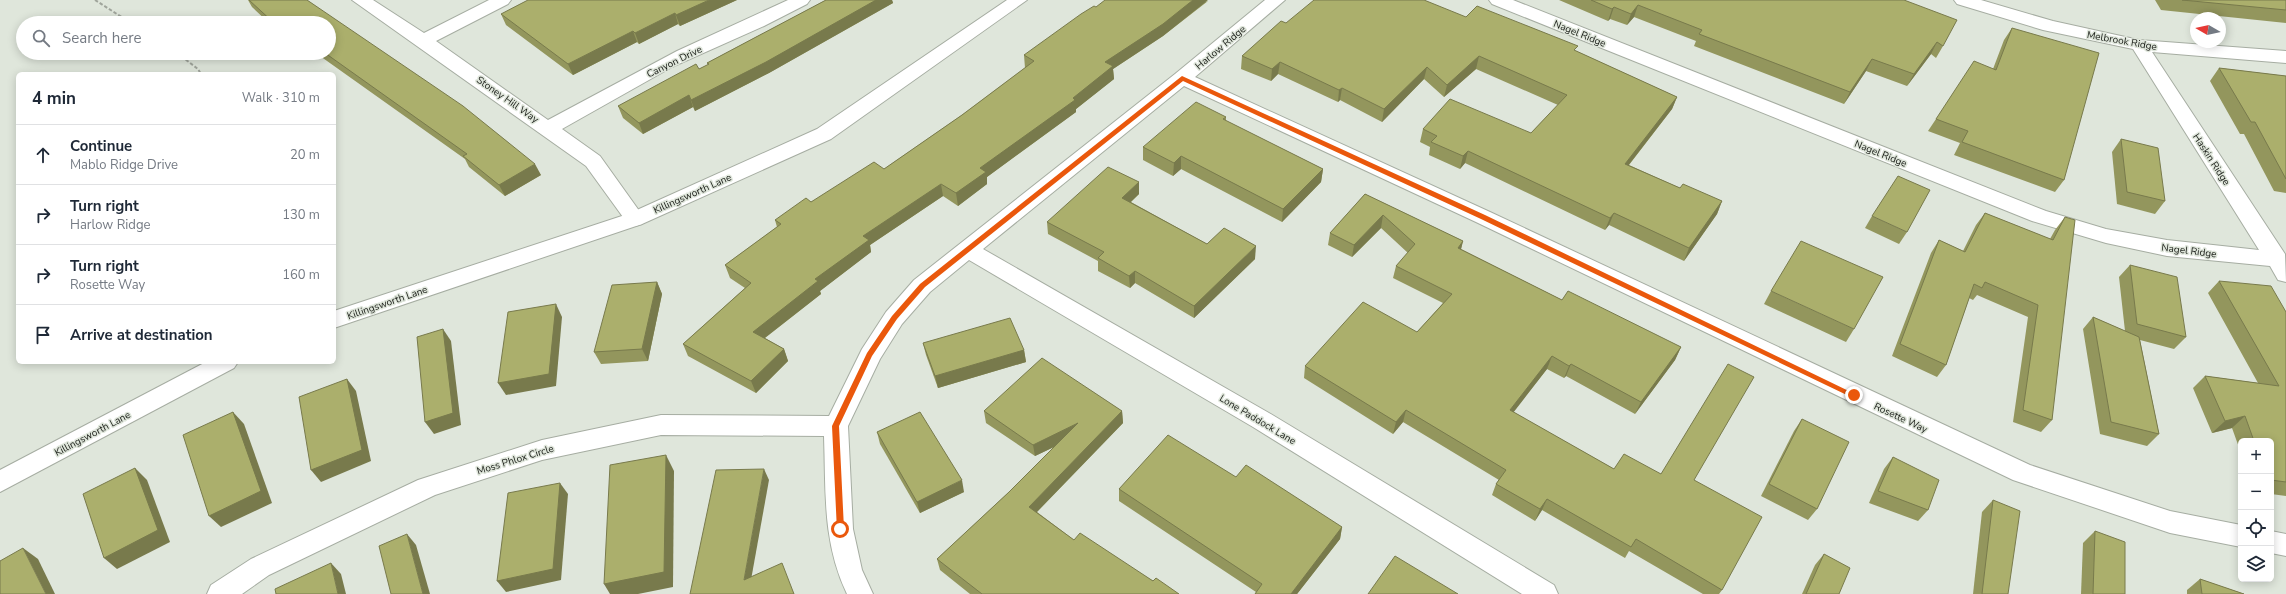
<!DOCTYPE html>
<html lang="en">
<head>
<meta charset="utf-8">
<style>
	body { margin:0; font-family:"Nunito Sans",sans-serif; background:#f6f6f7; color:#1f2937 }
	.controls { position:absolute; right:12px; bottom:12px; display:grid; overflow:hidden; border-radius:6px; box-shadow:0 2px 10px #0003 }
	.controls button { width:36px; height:36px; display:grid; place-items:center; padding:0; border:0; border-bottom:1px solid #e0e1e3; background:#fff; color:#1f2937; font:20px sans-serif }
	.compass { position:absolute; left:2190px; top:12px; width:36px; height:36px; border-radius:50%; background:#fff; box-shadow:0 2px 10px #0003; rotate:279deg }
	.stop { position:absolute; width:12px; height:12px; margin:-9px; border:3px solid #ea580c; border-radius:50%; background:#fff }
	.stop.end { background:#ea580c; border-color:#fff; box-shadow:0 1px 4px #0008 }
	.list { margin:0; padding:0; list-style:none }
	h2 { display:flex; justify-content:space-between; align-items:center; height:52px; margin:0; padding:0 16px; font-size:17px }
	h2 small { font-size:13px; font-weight:400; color:#747a83 }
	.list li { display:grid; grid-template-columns:26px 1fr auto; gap:12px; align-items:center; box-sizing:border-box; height:60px; padding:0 16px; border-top:1px solid #e0e1e3 }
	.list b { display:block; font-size:15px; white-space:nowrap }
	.list p { margin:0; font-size:13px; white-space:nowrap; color:#747a83 }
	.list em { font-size:13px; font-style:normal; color:#747a83 }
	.icon { flex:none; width:22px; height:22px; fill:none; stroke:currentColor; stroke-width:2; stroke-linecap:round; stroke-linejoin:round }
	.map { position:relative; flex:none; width:2286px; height:594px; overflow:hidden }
	.search { position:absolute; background:#fff; box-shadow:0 2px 10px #0003; left:16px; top:16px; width:320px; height:44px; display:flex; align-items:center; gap:10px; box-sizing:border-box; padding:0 14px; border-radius:22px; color:#747a83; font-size:15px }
	.panel { position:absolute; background:#fff; box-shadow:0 2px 10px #0003; left:16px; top:72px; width:320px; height:292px; border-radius:6px }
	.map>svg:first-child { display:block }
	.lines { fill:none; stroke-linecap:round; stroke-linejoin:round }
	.street-casing { stroke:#a6ada2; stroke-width:2 }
	.secondary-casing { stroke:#a6ada2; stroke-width:2 }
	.path { stroke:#a0a59c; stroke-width:2; stroke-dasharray:3.5 2; stroke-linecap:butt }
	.street { fill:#fff; fill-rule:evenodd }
	.secondary { fill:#fff; fill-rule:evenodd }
	.wall { fill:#93965d }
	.shaded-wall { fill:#787a4c }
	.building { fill:#abaf6c; stroke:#787a4c }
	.route { fill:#ea580c }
	.labels { text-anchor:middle; stroke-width:3; stroke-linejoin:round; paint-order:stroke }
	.street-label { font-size:10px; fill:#191c17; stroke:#dfe6db }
</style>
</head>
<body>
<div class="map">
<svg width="2286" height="594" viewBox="0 0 2286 594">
	<rect width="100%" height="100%" fill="#dfe6db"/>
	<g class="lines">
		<defs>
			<g id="street">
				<path d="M352,0H373L424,33L489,0H511L508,4L436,41L548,120L677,51L788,0H810L807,4L764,26L672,67L562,129L600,156L645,219L642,224L635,226L628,224L586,166Z"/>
				<path d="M1265,0H1285L1195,77L1490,212L2030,465L2170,511L2241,525V547L2170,533L2013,480L1476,222L1184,86L983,249L1269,413L1554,585L1558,594H1522L1253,427L969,260L930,292L902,324L880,359L848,426L853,529L862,570L873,594H847C822,542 826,491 824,436L661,435L542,460L435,495L269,575L242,594H207L211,585L251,559L418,480L542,440L661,415L829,416L862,349L886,312L914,280L1175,74Z"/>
				<path d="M1489,0H1513L2046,211L2106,229L2167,240L2259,250L2133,49L2043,30L1957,4L1954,0H1981L2053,21L2139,40L2286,51V63L2152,52L2285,254L2286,282L2278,280L2270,266L2167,256L2106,243L2032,221L1492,4Z"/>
				<path d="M2271,531L2286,534V556L2271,553Z"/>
			</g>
			<g id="secondary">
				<path d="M1007,0H1027L831,139L642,224L334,328V311L628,214L817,129Z"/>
				<path d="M206,362H238L234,368L0,492V470Z"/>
			</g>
		</defs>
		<use href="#street" class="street-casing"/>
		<use href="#secondary" class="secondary-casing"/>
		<g class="path">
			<path d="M95,0L131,23"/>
			<path d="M177,53L198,69L201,74"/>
		</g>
		<use href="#street" class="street"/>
		<use href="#secondary" class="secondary"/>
	</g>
	<g class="wall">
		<path d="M248,0H307L541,175L505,196L469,167L465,159L320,56L316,58L309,53H329V23H269L252,7Z"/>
		<path d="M737,0L680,26L678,24L639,44L637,42L573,75L506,25L501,14Z"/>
		<path d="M826,0H892L893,3L769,73L695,111L693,107L643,134L623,118L618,106L699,69L708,65L707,63Z"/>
		<path d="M1559,0H1904L1943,46L1936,58L1931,54L1907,86L1866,71L1844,104L1694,46L1696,41L1634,17L1627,25L1610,19L1608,21Z"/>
		<path d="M2155,0H2286V23L2161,10Z"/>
		<path d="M1208,1L1163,36L1113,69L1114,79L1076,109V112L987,177V184L958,206L943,196L870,245L871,252L820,291L821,294L765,338L784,349L788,361L756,393L688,356L683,344L745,288L730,278L725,265L777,227L775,220L811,202L884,169L962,115L1025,68L1024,55Z"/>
		<path d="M1466,17L1576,51L1677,97L1672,109L1629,165L1680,188L1722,201L1717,214L1684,261L1609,225L1605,230L1465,163L1460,169L1429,155L1430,147L1420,142L1423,129L1531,133L1558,105L1476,69L1444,97L1424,79L1382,122L1340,100L1338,102L1278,74L1271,81L1241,69L1242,56L1286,23Z"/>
		<path d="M2012,28L2064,180L2055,192L1954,155L1960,143L1928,131L1936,119L1993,69L2004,40Z"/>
		<path d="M2219,68L2286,76V193L2274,191L2244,134H2240L2210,81Z"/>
		<path d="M1226,117V121L1323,169L1321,182L1282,222L1181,169L1173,176L1143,160V147Z"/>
		<path d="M2121,139L2165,201L2155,214L2117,204L2112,152Z"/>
		<path d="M1139,182V194L1131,202L1207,244L1255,259L1194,318L1135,283L1130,288L1098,271V261L1048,234L1047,222Z"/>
		<path d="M1365,194L1463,241L1461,249L1562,300L1681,347L1675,360L1635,414L1566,376L1564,378L1547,369L1513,412L1614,469L1661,474L1694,480L1722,590L1719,594H1703L1629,551L1625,558L1542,510L1535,521L1492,495L1496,484L1499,480L1403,422L1393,434L1304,378L1305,366L1417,332L1443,303L1393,278L1396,266L1408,253L1381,228L1352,257L1328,245L1330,233Z"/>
		<path d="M1985,213L2050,239L2055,230L2065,217L2052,420L2041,432L2013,422L2028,317L1977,295L1973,300L1969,298L1946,365L1937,377L1892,356L1931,253L1939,240L1963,251L1976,225Z"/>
		<path d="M1872,216L1907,232L1899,244L1865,228Z"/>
		<path d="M2130,265L2186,337L2174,349L2140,340L2159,434L2147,446L2100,434L2083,329L2093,317L2125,331L2119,277Z"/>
		<path d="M2219,281L2286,312V496L2271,494V441H2241V453L2232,428L2212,433L2193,388L2205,376L2258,383L2208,293Z"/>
		<path d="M657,282L662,294L648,361L601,364L594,352Z"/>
		<path d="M1771,291L1854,329L1846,342L1764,304Z"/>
		<path d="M923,343L1024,350L1026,362L938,388L926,355Z"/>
		<path d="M984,411H1122L1123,423L1037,512L1074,540L1179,594H970L940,570L937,559L1009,492L1054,447L1035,456L986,423Z"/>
		<path d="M1802,419L1817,509L1808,520L1761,496L1794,431Z"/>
		<path d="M877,432L964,492L920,513L880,444Z"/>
		<path d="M1893,457L1928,510L1918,521L1869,503L1884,469Z"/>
		<path d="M1236,477L1342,527L1340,539L1297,594H1255L1256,592L1119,501V489Z"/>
		<path d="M1993,500L2008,594H1973L1982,512Z"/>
		<path d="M2095,531L2125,594H2081L2083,543Z"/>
		<path d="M1824,554L1839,594H1802L1815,565Z"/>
		<path d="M2200,579L2244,594H2187V590Z"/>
	</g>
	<g class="shaded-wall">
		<path d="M709,0H737L680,26L676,15Z"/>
		<path d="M876,0H892L893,3L769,73L695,111L691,100Z"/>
		<path d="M1193,0H1208L1163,36L1113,69L1114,79L1076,109V112L987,177V184L958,206L956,193L980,168L1073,98L1105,62Z"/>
		<path d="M1638,5L1634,17L1627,25L1631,14Z"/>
		<path d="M1614,7L1610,19L1608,21L1612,9Z"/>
		<path d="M675,13L678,24L639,44L635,33Z"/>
		<path d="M633,31L637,42L573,75L568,64Z"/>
		<path d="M1937,42L1931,54L1907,86L1914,74Z"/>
		<path d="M313,53H319L320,56L316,58Z"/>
		<path d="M1479,56L1476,69L1444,97L1447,85Z"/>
		<path d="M1872,59L1866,71L1844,104L1850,92Z"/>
		<path d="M1280,62L1278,74L1271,81L1272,69Z"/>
		<path d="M1427,67L1424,79L1382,122L1384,109Z"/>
		<path d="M1342,88L1340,100L1338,102L1339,90Z"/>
		<path d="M689,95L693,107L643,134L639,123Z"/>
		<path d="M1677,97L1672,109L1620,176L1625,164Z"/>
		<path d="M1468,151L1465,163L1460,169L1463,156Z"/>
		<path d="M1181,156V169L1173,176L1174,163Z"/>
		<path d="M535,164L541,175L505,196L499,185Z"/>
		<path d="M1323,169L1321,182L1282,222L1283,209Z"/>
		<path d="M1139,182V194L1122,210V198Z"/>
		<path d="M941,184L943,196L870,245L871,252L820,291L821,294L757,344L753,332L815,279L863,236Z"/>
		<path d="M1722,201L1717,214L1684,261L1689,248Z"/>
		<path d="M1614,213L1609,225L1605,230L1610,218Z"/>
		<path d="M1383,215L1381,228L1352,257L1354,245Z"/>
		<path d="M1463,241L1460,253L1458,248Z"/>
		<path d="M1256,246L1255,259L1194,318V306Z"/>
		<path d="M1135,271V283L1130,288L1129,276Z"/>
		<path d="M657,282L662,294L648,361L642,349Z"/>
		<path d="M556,304L562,317L556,386L506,395L498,383Z"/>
		<path d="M443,329L451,341L461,425L434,434L425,422Z"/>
		<path d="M1681,347L1675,360L1635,414L1641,402Z"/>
		<path d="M784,349L788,361L756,393L751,381Z"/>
		<path d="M1024,350L1026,362L938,388L935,376Z"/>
		<path d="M1552,356L1547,369L1506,422L1510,410Z"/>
		<path d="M1571,364L1566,376L1564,378L1569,366Z"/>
		<path d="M347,379L356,391L371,461L321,482L311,470Z"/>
		<path d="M1406,410L1403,422L1393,434L1396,422Z"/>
		<path d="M1122,411L1123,423L1031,518L1029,507Z"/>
		<path d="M233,412L244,424L272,503L221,527L209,516Z"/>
		<path d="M2245,416L2232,428L2212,433L2225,421Z"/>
		<path d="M1078,423L1079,435L1035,456L1033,445Z"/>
		<path d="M666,455L674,471L673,587L638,594H610L604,584Z"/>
		<path d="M135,468L147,480L170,542L117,569L104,558Z"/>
		<path d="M764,469L769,480L749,591L744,580Z"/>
		<path d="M962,480L964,492L920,513L917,502Z"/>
		<path d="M560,483L568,494L561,580L506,592L497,581Z"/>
		<path d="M1547,499L1542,510L1535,521L1540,509Z"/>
		<path d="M1342,527L1340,539L1297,594H1291Z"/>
		<path d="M407,534L416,545L430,594H423Z"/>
		<path d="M23,548L38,559L55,594H46Z"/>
		<path d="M331,563L341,574L346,594H338Z"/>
	</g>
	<g class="building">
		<path d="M249,0H307L463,106L535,164L499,185L463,156L467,154L325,53H329V23H274Z"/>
		<path d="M528,0H709L676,15L675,13L635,33L633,31L568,64L501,14Z"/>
		<path d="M826,0H876L766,62L691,100L689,95L639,123L618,106L696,64L699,69L709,64L707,63Z"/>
		<path d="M1105,0H1193L1163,24L1105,62L1113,66L1073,98L1075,100L980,168L986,172L956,193L941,184L863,236L869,240L815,279L818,281L753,332L784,349L751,381L683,344L751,283L725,265L781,224L775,220L806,198L811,202L874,162L884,169L962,115L1034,61L1024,55L1081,14L1094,6L1096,7Z"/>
		<path d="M1314,0H1424L1466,17L1477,6L1578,46L1574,50L1677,97L1625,164L1680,188L1683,184L1722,201L1689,248L1614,213L1610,218L1468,151L1463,156L1431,142L1437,136L1423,129L1450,99L1531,133L1567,95L1479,56L1447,85L1427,67L1384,109L1342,88L1339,90L1280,62L1272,69L1242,56L1281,21L1286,23Z"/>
		<path d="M1591,0H1904L1957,20L1943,46L1937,42L1914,74L1872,59L1850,92L1699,34L1702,30L1638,5L1631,14L1614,7L1612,9Z"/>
		<path d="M2182,0H2286V10Z"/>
		<path d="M2012,28L2099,53L2064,180L1962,142L1968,131L1936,119L1974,61L1996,70Z"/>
		<path d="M2219,68L2286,76V179L2255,122H2251Z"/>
		<path d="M1196,102L1226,117L1223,119L1323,169L1283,209L1181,156L1174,163L1143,147Z"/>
		<path d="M2121,139L2158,148L2165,201L2127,192Z"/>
		<path d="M1108,167L1139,182L1122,198L1207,244L1224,228L1256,246L1194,306L1135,271L1129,276L1098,258L1104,252L1047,222Z"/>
		<path d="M1898,176L1930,190L1907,232L1872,216Z"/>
		<path d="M1365,194L1463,241L1458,248L1562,300L1568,291L1681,347L1641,402L1571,364L1569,366L1552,356L1510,410L1614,469L1624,454L1661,474L1728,364L1754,377L1694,480L1762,517L1722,590L1636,539L1631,547L1547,499L1540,509L1496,484L1506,470L1406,410L1396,422L1305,366L1363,302L1417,332L1452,294L1396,266L1415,244L1383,215L1354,245L1330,233Z"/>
		<path d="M1985,213L2053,240L2065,217L2075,220L2052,420L2023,410L2038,305L1985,282L1982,288L1974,284L1946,365L1900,344L1939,240L1965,252Z"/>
		<path d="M1801,241L1883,277L1854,329L1771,291Z"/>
		<path d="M2130,265L2177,277L2186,337L2137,324Z"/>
		<path d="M2219,281L2271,286L2286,312V482L2271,480V441H2254L2245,416L2225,421L2205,376L2279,386Z"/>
		<path d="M657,282L642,349L594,352L612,285Z"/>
		<path d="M556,304L549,374L498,383L508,312Z"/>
		<path d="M2093,317L2139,337L2159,434L2111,422Z"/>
		<path d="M1010,318L1024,350L935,376L923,343Z"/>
		<path d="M443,329L453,413L425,422L417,337Z"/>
		<path d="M1042,358L1122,411L1029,507L1074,540L1080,533L1153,581L1156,578L1179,594H982L937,559L1009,492L1078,423L1033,445L984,411Z"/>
		<path d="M347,379L362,450L311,470L299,397Z"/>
		<path d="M233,412L261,491L209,516L183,435Z"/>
		<path d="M920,412L962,480L917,502L877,432Z"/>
		<path d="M1802,419L1849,442L1817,509L1769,484Z"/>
		<path d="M1168,435L1236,477L1246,465L1342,527L1291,594H1255L1262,584L1119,489Z"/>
		<path d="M666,455L664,572L604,584L610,465Z"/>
		<path d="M1893,457L1939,480L1928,510L1878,491Z"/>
		<path d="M135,468L158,530L104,558L83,494Z"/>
		<path d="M764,469L744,580L782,563L794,594H690L716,470Z"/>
		<path d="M560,483L553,569L497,581L508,493Z"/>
		<path d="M1993,500L2020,511L2008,594H1982Z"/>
		<path d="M2095,531L2125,542V594H2093Z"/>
		<path d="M407,534L423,594H391L379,546Z"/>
		<path d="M23,548L46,594H0V561Z"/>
		<path d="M1824,554L1850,568L1839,594H1806Z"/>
		<path d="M1395,556L1458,594H1368Z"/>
		<path d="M331,563L338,594H276L275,589Z"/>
		<path d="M2200,579L2244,594H2202Z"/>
	</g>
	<path class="route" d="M1182,76L1485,215L1857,395L1851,397L1481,219L1183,81L925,287L897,319L872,356L839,426L844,529L840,532L837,531L832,426L867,353L892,316L920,284Z"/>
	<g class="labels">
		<g class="street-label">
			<text transform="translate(1580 33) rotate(22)" y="4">Nagel Ridge</text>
			<text transform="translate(2122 40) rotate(10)" y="4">Melbrook Ridge</text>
			<text transform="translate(1220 47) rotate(-40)" y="4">Harlow Ridge</text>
			<text transform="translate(674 61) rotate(-26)" y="4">Canyon Drive</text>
			<text transform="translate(508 99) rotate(35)" y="4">Stoney Hill Way</text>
			<text transform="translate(1881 153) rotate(22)" y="4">Nagel Ridge</text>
			<text transform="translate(2212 159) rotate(57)" y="4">Haskin Ridge</text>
			<text transform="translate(692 193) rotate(-24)" y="4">Killingsworth Lane</text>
			<text transform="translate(2189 250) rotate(7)" y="4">Nagel Ridge</text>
			<text transform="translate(387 302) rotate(-19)" y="4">Killingsworth Lane</text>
			<text transform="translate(1901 417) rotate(25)" y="4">Rosette Way</text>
			<text transform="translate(1258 419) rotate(31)" y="4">Lone Paddock Lane</text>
			<text transform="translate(92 433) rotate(-28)" y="4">Killingsworth Lane</text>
			<text transform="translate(515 459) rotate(-17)" y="4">Moss Phlox Circle</text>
		</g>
	</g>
</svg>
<div class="controls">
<button>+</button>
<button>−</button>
<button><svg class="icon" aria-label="locate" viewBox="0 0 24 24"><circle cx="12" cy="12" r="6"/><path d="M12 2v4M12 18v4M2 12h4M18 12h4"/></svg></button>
<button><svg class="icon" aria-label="layers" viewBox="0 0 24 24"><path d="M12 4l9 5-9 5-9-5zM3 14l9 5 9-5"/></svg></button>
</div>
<svg class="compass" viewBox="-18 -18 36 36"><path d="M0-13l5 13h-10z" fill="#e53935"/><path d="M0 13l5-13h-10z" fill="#747a83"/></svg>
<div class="stop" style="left:840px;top:529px"></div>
<div class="stop end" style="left:1854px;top:395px"></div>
<div class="search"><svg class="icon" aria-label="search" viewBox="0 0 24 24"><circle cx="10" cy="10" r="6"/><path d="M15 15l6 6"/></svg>Search here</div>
<section class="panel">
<h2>4 min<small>Walk · 310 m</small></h2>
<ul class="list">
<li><svg class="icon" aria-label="ahead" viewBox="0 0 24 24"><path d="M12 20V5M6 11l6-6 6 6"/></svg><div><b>Continue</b><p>Mablo Ridge Drive</p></div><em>20 m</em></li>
<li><svg class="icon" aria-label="right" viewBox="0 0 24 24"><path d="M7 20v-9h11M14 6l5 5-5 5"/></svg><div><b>Turn right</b><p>Harlow Ridge</p></div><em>130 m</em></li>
<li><svg class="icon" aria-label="right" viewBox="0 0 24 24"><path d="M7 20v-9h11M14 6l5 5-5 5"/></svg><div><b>Turn right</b><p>Rosette Way</p></div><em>160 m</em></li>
<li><svg class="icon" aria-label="arrive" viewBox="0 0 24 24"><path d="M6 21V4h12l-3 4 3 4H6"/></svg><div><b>Arrive at destination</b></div></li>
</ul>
</section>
</div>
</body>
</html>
